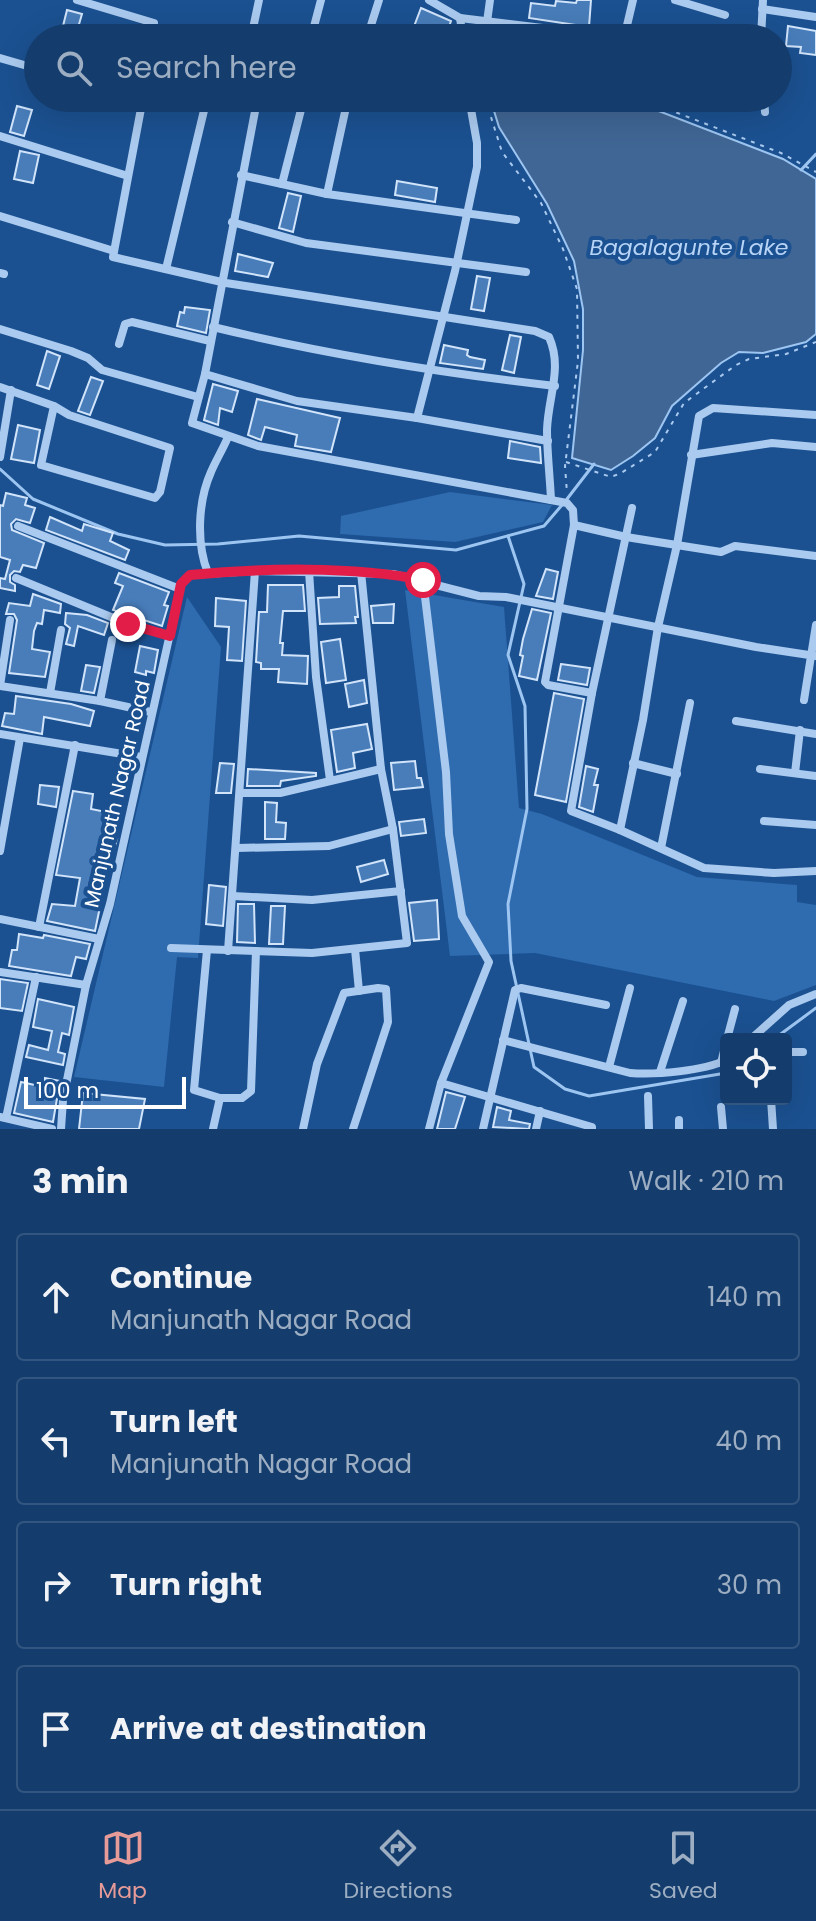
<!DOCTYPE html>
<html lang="en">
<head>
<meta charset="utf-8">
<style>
	body { margin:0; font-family:Poppins,sans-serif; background:#214875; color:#f1f3f6 }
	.controls { position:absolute; right:24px; bottom:24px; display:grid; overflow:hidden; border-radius:8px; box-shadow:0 8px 32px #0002 }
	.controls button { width:72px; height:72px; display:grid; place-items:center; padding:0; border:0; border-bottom:2px solid #335680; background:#143d6d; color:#f1f3f6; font:40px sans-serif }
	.scale { position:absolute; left:24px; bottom:20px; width:162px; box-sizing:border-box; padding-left:8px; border:4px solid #fff; border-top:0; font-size:22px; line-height:28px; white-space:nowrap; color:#fff; -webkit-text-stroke:6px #1b5191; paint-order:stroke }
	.stop { position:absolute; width:24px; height:24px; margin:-18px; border:6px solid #e11d48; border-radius:50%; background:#fff }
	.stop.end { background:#e11d48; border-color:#fff; box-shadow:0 2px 8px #0008 }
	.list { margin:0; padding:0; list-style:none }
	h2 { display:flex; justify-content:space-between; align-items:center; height:104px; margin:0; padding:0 32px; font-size:34px }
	h2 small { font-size:26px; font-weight:400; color:#9daec2 }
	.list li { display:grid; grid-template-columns:52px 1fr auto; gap:24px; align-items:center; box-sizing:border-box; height:128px; margin:0 16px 16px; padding:0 16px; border:2px solid #335680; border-radius:8px }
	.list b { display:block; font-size:30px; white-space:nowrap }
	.list p { margin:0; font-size:26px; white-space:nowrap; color:#9daec2 }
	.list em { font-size:26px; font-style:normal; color:#9daec2 }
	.icon { flex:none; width:44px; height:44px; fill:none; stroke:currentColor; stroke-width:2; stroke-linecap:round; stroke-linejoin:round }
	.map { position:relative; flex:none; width:816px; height:1129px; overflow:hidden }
	.search { position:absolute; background:#143d6d; box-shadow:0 8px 32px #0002; left:24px; right:24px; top:24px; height:88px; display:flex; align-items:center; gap:20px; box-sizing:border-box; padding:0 28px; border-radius:44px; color:#9daec2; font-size:30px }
	.sheet { height:680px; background:#143d6d }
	nav { display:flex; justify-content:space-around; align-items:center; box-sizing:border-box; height:112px; border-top:2px solid #335680; background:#143d6d; font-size:22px; color:#9daec2 }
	nav a { display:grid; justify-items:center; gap:4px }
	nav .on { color:#e69b98 }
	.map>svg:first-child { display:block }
	.green { fill:#2e6baf }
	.water { fill:#406695; stroke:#9dc5f1; stroke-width:2 }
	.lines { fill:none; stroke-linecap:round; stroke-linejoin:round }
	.stream { stroke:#9dc5f1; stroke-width:3 }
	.building { fill:#487dba; stroke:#d1e4fa; stroke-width:2 }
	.path { stroke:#aacaef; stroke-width:2; stroke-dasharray:4 6; stroke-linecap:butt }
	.street { stroke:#aacaef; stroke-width:8 }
	.route { stroke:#e11d48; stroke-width:10 }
	.labels { text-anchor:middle; stroke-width:8; stroke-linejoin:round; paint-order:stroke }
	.street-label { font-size:20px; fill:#fff; stroke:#1b5191 }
	.water-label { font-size:22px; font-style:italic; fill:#b7d4f6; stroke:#1b5191 }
</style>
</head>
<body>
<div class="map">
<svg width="816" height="1129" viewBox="0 0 816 1129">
	<rect width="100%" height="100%" fill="#1b5191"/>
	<g class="green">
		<path d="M450,492L552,505L543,522L455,542L340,534L341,516Z"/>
		<path d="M405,590L504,607L519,808L542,814L697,877L797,885V902L816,905V985L774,1001L535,953L450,956Z"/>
		<path d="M187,597L221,647L198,958L177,957L164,1087L74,1077Z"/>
	</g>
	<path class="water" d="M490,98H625L783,159L816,179V334L806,342L763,353L739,352L721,363L672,406L655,438L633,456L611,470L572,458L583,350V309L574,261L547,204L499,127Z"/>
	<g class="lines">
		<g class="stream">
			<path d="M801,170L816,154"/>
			<path d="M0,469L33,499L118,534L165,545L218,544L299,536L456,550L544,526L562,505"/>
			<path d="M567,499L594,464"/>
			<path d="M508,536L524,584L508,655L525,706L527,809L508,904L511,961L534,1067L565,1089L589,1096L726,1073"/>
			<path d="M774,1039L816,1008"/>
		</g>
	</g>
	<g class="building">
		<path d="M577,0H591L589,27L529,18L531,3L555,6L556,1L576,3Z"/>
		<path d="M421,8L451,21L445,38L413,29Z"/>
		<path d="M67,10L82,14L75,38H60Z"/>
		<path d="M788,26L816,31V55L800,53L801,47L786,46Z"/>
		<path d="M17,106L32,110L24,136L10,132Z"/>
		<path d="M20,151L39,155L33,183L14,179Z"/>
		<path d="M397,181L437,188L435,202L395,195Z"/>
		<path d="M288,193L301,196L293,232L279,228Z"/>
		<path d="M238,254L273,263L268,277L235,271Z"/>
		<path d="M477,276L490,278L484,311L471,309Z"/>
		<path d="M185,307L210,310L206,333L177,326L180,312L184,313Z"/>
		<path d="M510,335L521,337L514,373L502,370Z"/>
		<path d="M444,345L468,350L467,355L470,357L485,360L483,369L440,363Z"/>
		<path d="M47,351L60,356L49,389L37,385Z"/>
		<path d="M91,377L103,381L90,415L78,411Z"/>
		<path d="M213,384L238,391L232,412L220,408L218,425L204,420Z"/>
		<path d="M257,399L340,418L331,452L295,446L297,435L265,427L261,440L248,435Z"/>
		<path d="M18,425L40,430L34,463L11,459Z"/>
		<path d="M510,441L540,447L541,463L508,458Z"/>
		<path d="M6,493L27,498L25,505L35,508L30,523L16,519L11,524L12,530L44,543L36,568L23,565L20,572L14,571L10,575V582L15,585V591L0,588V578L5,579L10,560L0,557V505L3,506Z"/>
		<path d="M50,517L82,531L84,524L113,533L110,541L129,550L125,560L46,530Z"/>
		<path d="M546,569L558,572L553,599L536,596Z"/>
		<path d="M119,573L169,592L164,605L168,606L162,626L113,610L123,586L115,583Z"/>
		<path d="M268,585H303L305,611H283L280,643H283L282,655L308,656L307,684L278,682L279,669H261V663L256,662L259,612H267Z"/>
		<path d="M339,586H355L358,617H355L356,623L320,624L318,598L339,597Z"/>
		<path d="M33,594L61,604L60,613L44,610L42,624L37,623L34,631L32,649L50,652L45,677L9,673L17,620L14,614H6L9,603L30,606Z"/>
		<path d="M216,598L246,601L242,661L227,660L229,627L215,626Z"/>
		<path d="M394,604L393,623H373L371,606Z"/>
		<path d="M532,609L551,613L537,680L519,676L523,656L520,655L523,639Z"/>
		<path d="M66,613L87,615L108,623L104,635L78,626L74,646L66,644L70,628L65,624Z"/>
		<path d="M340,639L346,680L326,683L321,642Z"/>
		<path d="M140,646L158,650L154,673L146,671V675L135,672Z"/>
		<path d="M561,664L590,668L587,685L558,680Z"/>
		<path d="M86,665L100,667L94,693L81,691Z"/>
		<path d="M364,680L367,703L349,707L345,684Z"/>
		<path d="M554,693L584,699L566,802L535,795Z"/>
		<path d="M16,696L71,704L94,711L90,726L44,717L42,734L2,726L5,713L14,714Z"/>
		<path d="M367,724L372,749L353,753L355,768L337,772L331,730Z"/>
		<path d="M415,761L417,778H421L423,787L394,790L391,763Z"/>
		<path d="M220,763L234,764L231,793H216Z"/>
		<path d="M586,766L598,769L594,785H598L593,812L579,807Z"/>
		<path d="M248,769L316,773V776L281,781L280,786H247Z"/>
		<path d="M40,785L59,787L56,807L38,804Z"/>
		<path d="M73,791L93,794L91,809L116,814L111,837L117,839L107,873L95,931L47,921L52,904L75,906L80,878L56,875Z"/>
		<path d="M265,802L277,803L276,822L286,823L285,839H265Z"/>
		<path d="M424,819L426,833L401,836L399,822Z"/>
		<path d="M384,860L388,874L361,882L357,867Z"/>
		<path d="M209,885L226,887L223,926L206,924Z"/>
		<path d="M437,900L439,939L414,941L409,903Z"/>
		<path d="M238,904H254L255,943L237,942Z"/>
		<path d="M271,906H285L283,944H269Z"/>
		<path d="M19,934L43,938L44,935L90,944L86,959L76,957L71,976L9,966L12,950H17Z"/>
		<path d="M0,979L28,983L22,1011L0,1008Z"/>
		<path d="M38,999L74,1007L69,1035L62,1033L58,1052L65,1054L63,1065L26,1057L29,1045L48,1050L52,1031L33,1027Z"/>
		<path d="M45,1078L60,1081L53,1122L14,1113L21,1082L44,1087Z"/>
		<path d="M446,1092L465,1097L455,1129H437Z"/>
		<path d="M83,1093L145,1099L139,1129H79Z"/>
		<path d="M497,1107L511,1111L509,1120L530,1124L529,1129L493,1127Z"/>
	</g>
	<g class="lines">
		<g class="path">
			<path d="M477,31L480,38"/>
			<path d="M485,98L502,152L541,203L563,249L577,289L578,361L565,466L567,493"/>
			<path d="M639,98L781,153L816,172"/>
			<path d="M566,462L611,477L621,473L655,452L684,403L736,365L749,359L786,354L816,342"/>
		</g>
		<g class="street">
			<path d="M77,0L154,23L152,38"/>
			<path d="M429,0L460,18L625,38"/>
			<path d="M675,0L725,15"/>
			<path d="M762,9L816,17"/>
			<path d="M460,18L463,38"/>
			<path d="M487,22L490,0"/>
			<path d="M251,38L259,0"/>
			<path d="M311,38L321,0"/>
			<path d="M367,38L379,0"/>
			<path d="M624,38L633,0"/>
			<path d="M761,38L763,0"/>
			<path d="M0,58L38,69"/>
			<path d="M143,98L113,257L226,283L535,331L549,337C563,368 548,397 547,430C547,453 550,477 551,500"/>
			<path d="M226,98L256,106L205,374L192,423L258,446L567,503L573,510L574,525L545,682L548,685L592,693"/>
			<path d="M764,98L765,112"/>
			<path d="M0,136L128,176"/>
			<path d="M241,175L327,194L516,220"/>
			<path d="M282,184L304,98"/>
			<path d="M327,194L348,98"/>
			<path d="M0,216L114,251"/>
			<path d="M232,222L306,243L526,272"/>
			<path d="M166,269L207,98"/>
			<path d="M0,273L4,274"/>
			<path d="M213,327C324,354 442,373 555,386"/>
			<path d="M0,329L71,351L88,358L102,370L198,397"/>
			<path d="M119,344L125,324L132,322L210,341"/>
			<path d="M205,374L297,401L417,418L548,441"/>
			<path d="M0,387L54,406L69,415L170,448L160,492L155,498L41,465L54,406"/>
			<path d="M417,418L455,271L477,167V143L469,98"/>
			<path d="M691,455L772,443L816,447"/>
			<path d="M0,457L11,390"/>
			<path d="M632,508L592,693L571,811L620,830L704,868L774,873L816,871"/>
			<path d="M574,525L626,537L721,552L735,546L816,556"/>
			<path d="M18,526L180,589"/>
			<path d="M309,571L316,677L330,780"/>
			<path d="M208,573C196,543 198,501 211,472C216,460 223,449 228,437"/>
			<path d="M16,578L128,624L170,636"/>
			<path d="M423,580L446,772L449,834L462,916L489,962L441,1083L429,1129"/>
			<path d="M0,686L100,701L151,712"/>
			<path d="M0,686L10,620"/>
			<path d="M50,693L61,630"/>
			<path d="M804,700L816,625"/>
			<path d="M100,701L112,640"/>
			<path d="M736,721L816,734"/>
			<path d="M0,734L141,757"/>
			<path d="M633,763L677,774"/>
			<path d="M760,769L816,776"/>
			<path d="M795,773L800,730"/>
			<path d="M240,793H280L381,769"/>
			<path d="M764,821L816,825"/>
			<path d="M620,830L643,720L658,627L677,545L699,416L713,408L816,415"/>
			<path d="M237,848L329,846L393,829"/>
			<path d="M661,848L690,703"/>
			<path d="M0,851L20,738"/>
			<path d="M233,896L312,900L401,891"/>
			<path d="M0,919L99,939"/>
			<path d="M39,927L75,745"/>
			<path d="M171,948L312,953L407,943L393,829L381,769L361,572"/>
			<path d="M355,949L359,991"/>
			<path d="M207,950L194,1090L220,1098"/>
			<path d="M228,951L255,571"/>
			<path d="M0,972L86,985"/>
			<path d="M727,1039L735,1009"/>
			<path d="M751,1039L789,1005L816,994"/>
			<path d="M503,1040L630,1073C656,1075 703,1071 726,1060"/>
			<path d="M786,1052H803"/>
			<path d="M721,1063L726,1043"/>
			<path d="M609,1067L630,988"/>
			<path d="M660,1072L683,1001"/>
			<path d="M441,1083L592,1127V1129"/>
			<path d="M648,1096L649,1129"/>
			<path d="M771,1099L773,1129"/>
			<path d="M721,1107L723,1129"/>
			<path d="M0,1117L52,1129"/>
			<path d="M6,1118L36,977"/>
			<path d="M679,1120V1129"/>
			<path d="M61,1129L63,1100L86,985L110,904L181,584L190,575L255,571L393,574L479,596L506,597L756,647L816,656"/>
			<path d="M213,1129L220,1098H242L251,1091L256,951"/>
			<path d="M303,1129L317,1064L344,993L378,988L386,989L388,1022L353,1129"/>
			<path d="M483,1129L515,990L521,988L606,1005"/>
			<path d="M536,1129L540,1111"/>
		</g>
	</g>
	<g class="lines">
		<path class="route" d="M128,624L170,636L181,584L190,575C260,568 354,566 423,580"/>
	</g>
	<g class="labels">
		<g class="street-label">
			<text transform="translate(117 794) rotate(-77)" y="7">Manjunath Nagar Road</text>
		</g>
		<g class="water-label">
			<text x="689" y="255">Bagalagunte Lake</text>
		</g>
	</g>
</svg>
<div class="controls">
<button><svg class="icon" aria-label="locate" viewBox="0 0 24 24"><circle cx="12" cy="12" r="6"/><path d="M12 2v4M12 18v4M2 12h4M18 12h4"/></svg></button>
</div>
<div class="scale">100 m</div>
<div class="stop" style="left:423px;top:580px"></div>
<div class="stop end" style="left:128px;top:624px"></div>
<div class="search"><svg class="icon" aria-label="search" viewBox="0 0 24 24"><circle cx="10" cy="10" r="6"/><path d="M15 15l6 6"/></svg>Search here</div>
</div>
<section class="sheet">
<h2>3 min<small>Walk · 210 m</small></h2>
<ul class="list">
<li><svg class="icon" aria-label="ahead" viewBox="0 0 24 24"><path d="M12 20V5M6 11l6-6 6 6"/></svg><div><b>Continue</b><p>Manjunath Nagar Road</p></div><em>140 m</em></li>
<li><svg class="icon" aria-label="left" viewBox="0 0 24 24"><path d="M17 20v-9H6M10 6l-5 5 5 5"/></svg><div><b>Turn left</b><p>Manjunath Nagar Road</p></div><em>40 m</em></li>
<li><svg class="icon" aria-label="right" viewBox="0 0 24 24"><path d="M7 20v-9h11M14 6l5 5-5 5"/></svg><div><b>Turn right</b></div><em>30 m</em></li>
<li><svg class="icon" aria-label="arrive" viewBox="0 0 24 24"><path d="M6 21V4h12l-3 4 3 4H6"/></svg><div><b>Arrive at destination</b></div></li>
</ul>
</section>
<nav>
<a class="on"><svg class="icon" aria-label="map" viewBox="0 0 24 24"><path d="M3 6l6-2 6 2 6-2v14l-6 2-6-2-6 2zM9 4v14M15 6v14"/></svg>Map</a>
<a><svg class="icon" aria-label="directions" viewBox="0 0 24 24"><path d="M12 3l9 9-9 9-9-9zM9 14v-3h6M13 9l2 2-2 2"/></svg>Directions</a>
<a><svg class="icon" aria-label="saved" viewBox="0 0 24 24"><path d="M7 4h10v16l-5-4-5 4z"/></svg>Saved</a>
</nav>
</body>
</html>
